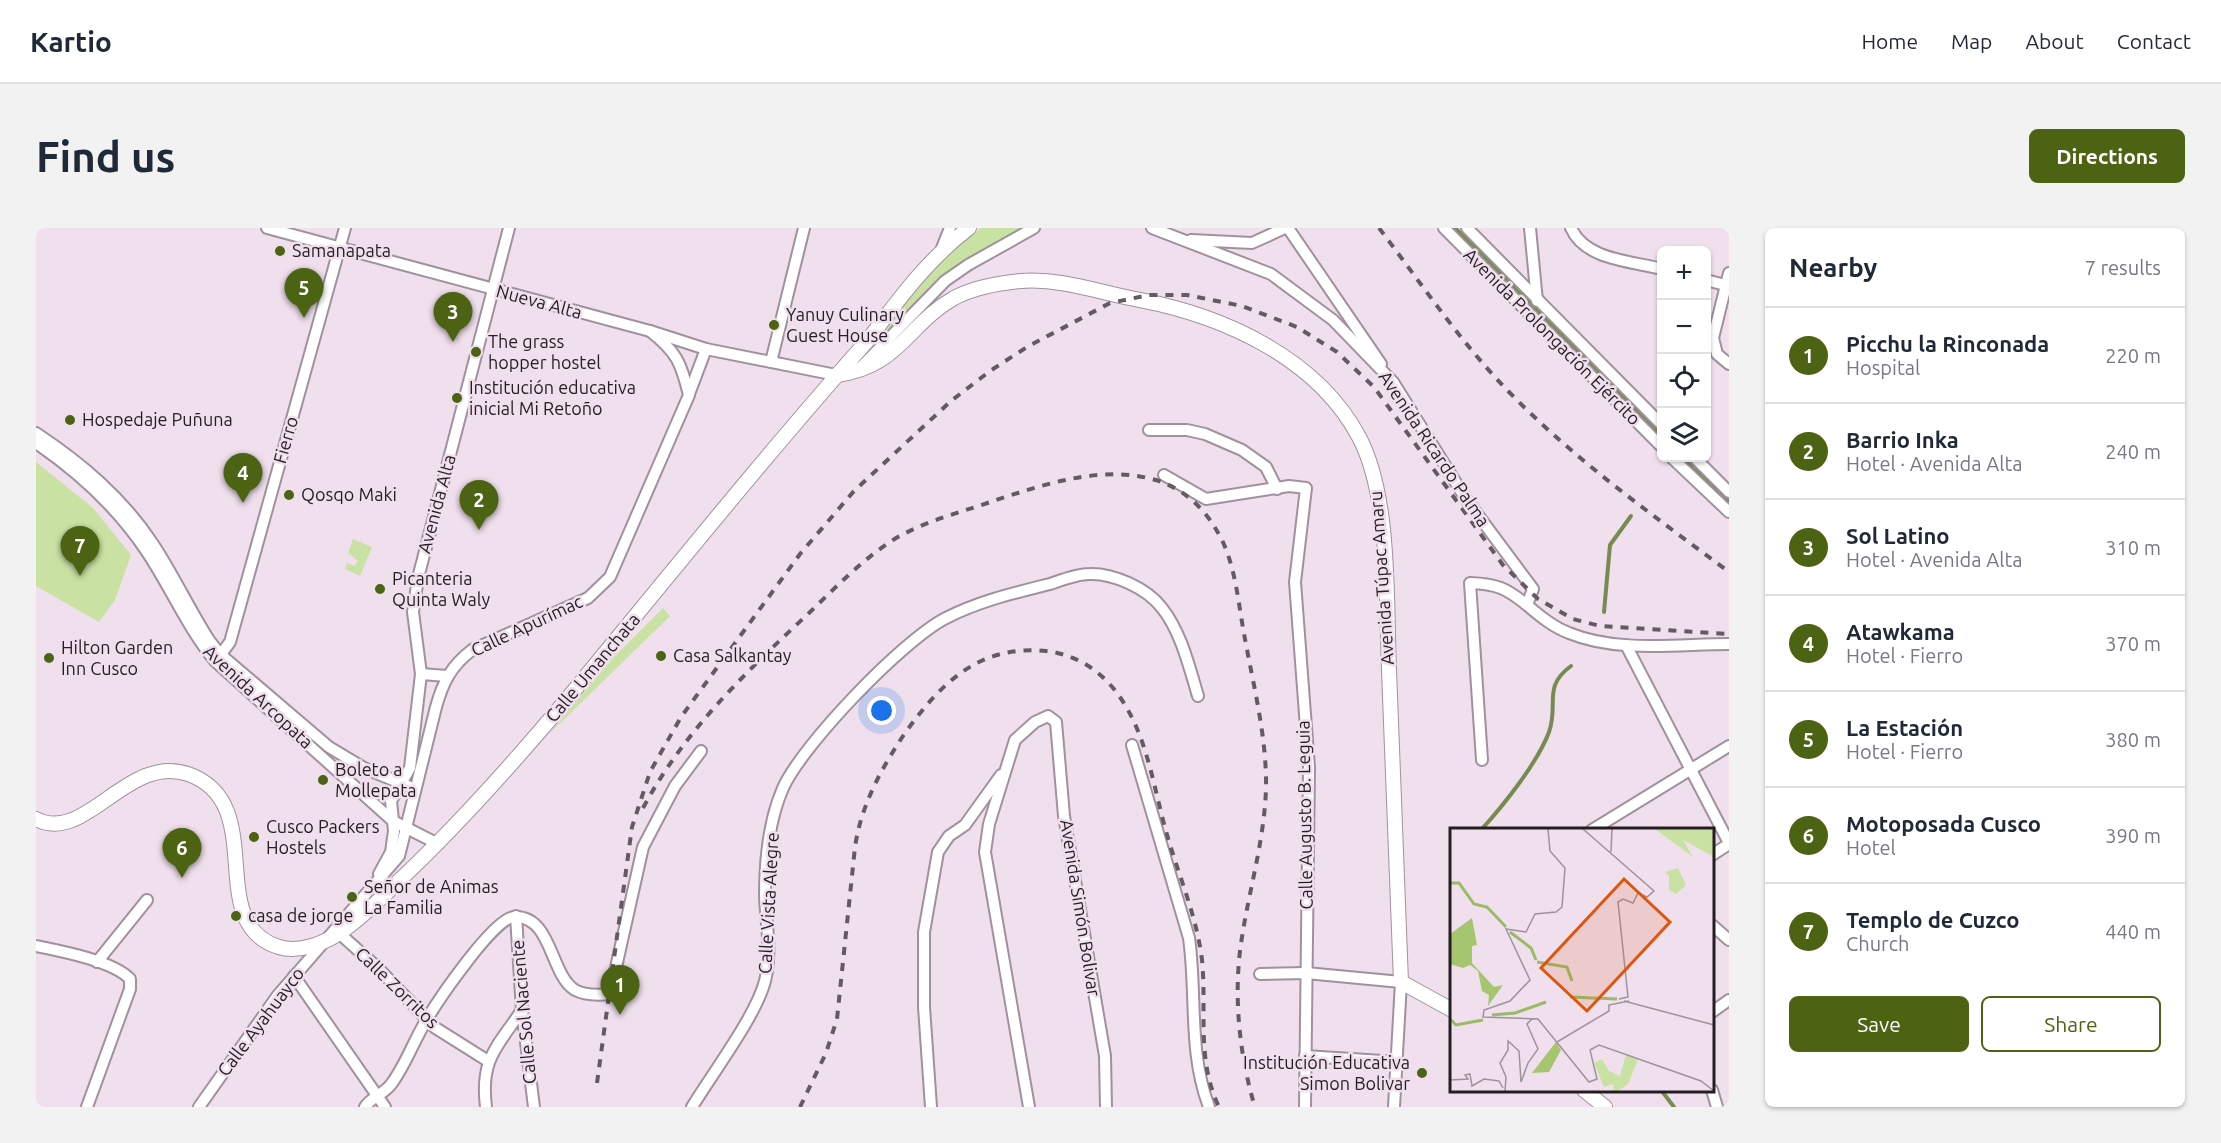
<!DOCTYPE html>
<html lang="en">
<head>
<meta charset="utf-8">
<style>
	body { margin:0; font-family:Ubuntu,sans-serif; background:#f2f2f3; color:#1f2937 }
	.controls { position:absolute; right:18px; top:18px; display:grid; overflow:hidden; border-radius:9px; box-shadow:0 2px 4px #0004 }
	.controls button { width:54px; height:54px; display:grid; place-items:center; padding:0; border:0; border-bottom:2px solid #e0e1e3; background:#fff; color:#1f2937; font:30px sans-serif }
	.you { position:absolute; left:846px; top:483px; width:21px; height:21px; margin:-15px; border:4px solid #fff; border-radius:50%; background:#1a73e8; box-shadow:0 0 0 9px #1a73e833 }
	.badge { display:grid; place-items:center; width:39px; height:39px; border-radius:50%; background:#4b6312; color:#fff; font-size:20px; font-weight:700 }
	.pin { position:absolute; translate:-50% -50px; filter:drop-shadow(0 2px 3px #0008) }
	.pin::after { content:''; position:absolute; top:32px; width:21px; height:18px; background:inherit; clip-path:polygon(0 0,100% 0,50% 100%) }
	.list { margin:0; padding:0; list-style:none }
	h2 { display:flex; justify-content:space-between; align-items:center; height:78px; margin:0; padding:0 24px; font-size:26px }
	h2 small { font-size:20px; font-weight:400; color:#747a83 }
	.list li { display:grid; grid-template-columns:39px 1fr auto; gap:18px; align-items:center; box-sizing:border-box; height:96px; padding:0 24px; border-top:2px solid #e0e1e3 }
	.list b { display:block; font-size:22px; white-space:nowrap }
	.list p { margin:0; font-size:20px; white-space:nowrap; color:#747a83 }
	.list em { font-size:20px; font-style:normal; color:#747a83 }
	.actions { display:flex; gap:12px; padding:18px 24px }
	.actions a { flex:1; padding:14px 0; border:2px solid #4b6312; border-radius:9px; text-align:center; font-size:21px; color:#4b6312 }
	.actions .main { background:#4b6312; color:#fff }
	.icon { flex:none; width:33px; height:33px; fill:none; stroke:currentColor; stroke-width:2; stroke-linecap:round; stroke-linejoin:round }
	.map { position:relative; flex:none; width:1693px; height:879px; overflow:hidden; border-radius:9px }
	header { display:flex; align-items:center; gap:36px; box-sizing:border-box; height:84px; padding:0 30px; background:#fff; border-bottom:2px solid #e0e1e3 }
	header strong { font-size:28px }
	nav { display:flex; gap:33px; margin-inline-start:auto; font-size:21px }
	.intro { display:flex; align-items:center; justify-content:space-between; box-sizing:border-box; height:144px; padding:0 36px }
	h1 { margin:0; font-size:42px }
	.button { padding:15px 27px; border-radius:9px; background:#4b6312; color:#fff; font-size:21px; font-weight:700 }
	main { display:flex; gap:36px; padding:0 36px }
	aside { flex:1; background:#fff; border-radius:9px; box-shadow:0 2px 4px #0004 }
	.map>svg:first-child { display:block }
	.green { fill:#c9e2a3 }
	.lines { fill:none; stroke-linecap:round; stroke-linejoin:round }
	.stream { stroke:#778b51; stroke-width:4 }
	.street-casing { stroke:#a0919e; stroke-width:14 }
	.secondary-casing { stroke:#a0919e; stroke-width:16 }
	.street { stroke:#fff; stroke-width:10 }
	.secondary { stroke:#fff; stroke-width:14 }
	.rail { stroke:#645a62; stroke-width:4; stroke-dasharray:8 8; stroke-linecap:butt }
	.poi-dot { fill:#4b6312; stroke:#f0dfed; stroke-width:2 }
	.labels { text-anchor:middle; stroke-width:5; stroke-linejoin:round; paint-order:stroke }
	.poi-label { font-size:18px; fill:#241e23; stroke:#f0dfed; text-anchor:start }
	.street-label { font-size:18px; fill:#241e23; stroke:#f0dfed }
	.inset-river { fill:none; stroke:#9bba65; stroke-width:3 }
	.inset-road { fill:none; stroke:#9e929c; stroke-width:1.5 }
	.view { fill:#de560d; fill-opacity:0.15; stroke:#de560d; stroke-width:3 }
	.inset-edge { fill:none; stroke:#241e23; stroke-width:3 }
</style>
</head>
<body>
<header>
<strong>Kartio</strong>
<nav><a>Home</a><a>Map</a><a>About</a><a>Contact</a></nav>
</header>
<div class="intro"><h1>Find us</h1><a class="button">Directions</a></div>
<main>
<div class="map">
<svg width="1693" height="879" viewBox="0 0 1693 879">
	<rect width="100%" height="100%" fill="#f0dfed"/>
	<g class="green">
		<path d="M945,0H987L916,43L850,109L848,107L854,94L909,28Z"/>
		<path d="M0,234L57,280L95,327L79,372L63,394L0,358Z"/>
		<path d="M317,311L336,319L324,348L309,341L311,335L318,338L322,333L312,325Z"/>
		<path d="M627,380L634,388L513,506L577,430Z"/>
	</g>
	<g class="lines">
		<g class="stream">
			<path d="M1419,0L1626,207"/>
			<path d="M1648,230L1693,274"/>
			<path d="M1568,384L1574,317L1595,288"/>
			<path d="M1445,602C1467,578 1502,534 1513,504C1523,476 1506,459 1535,438"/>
			<path d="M1625,862L1638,879"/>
		</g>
		<defs>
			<g id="street">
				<path d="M231,0L614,103L670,121L800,147"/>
				<path d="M1116,0L1235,46L1297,92L1357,154L1430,271L1497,361L1491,377C1504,388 1517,399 1533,405C1581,425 1642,416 1693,416"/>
				<path d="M1252,0L1345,136"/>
				<path d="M1408,0L1626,219"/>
				<path d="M1431,0L1626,197"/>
				<path d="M1494,0L1501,73"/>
				<path d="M1535,0C1549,32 1595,33 1626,41"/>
				<path d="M1155,12L1216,15L1249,0"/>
				<path d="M906,20L914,0"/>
				<path d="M1693,45L1677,110L1681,126L1693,136"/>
				<path d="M1670,52L1689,57"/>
				<path d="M735,134L768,0"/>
				<path d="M825,139L909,53L932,37L998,0"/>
				<path d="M653,166L670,121"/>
				<path d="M1113,202H1151L1169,206L1206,222L1230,239L1241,261"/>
				<path d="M0,205C45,235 86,269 117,316C137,346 153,381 173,412L184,426L293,519L328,540L372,558"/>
				<path d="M0,215C44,245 81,279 111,324C135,360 151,399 179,433L357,593L402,616"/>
				<path d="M1636,230L1693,284"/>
				<path d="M1659,230L1693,264"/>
				<path d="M1128,247L1170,271L1253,258L1270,260L1259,354L1273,539L1269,879"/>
				<path d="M1590,417L1693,615"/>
				<path d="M182,430L194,414L309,0"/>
				<path d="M385,446L411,448"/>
				<path d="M1096,517L1153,710C1161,767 1152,824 1173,879"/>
				<path d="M1446,532L1434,355C1461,356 1470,360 1491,377"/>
				<path d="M1556,602L1693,518"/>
				<path d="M1676,627L1693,616"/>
				<path d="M343,646L355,624L358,603L355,573L374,540L385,446L377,384L382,350L473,0"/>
				<path d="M480,688L486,782L498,879"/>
				<path d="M1676,697L1693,712"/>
				<path d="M303,705L343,741L398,799L452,833"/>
				<path d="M0,718C25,723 77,733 94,751V761L51,879"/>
				<path d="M61,734L111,672"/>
				<path d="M1224,746L1270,745L1365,754L1358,879"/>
				<path d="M258,748L349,879"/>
				<path d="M1676,784L1693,772"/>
				<path d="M1269,828L1362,834"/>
				<path d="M1676,862L1681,879"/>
				<path d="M163,879L242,767L363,628L400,479C407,454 415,438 436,422L552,370L574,349L653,167C645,135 641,124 614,103"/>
				<path d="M329,879C336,868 349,866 356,855C370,836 378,812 391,791C403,771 458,690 478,689C516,687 514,747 539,762C548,767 564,767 574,766L607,619L639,558L665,523"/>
				<path d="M450,879C444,831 461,819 486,782"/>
				<path d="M656,879C676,846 720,788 729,753C736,724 730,696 729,667C729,632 733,592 747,560C767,516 867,412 910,390C943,373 978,365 1014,356C1026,352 1041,346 1053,346C1077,345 1111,360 1126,380C1145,404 1153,438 1162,468"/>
				<path d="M895,879L888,779V704L902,624L913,608L929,597L965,547"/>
				<path d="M993,879L949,624L953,596L979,512L999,494L1012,488L1020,494L1028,588L1069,828L1070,879"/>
			</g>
			<g id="secondary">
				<path d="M800,147C862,140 872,96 918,70C937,60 964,55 985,53C1027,50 1064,65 1104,72C1188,88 1281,130 1323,209C1355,269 1350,373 1353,442C1357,546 1361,650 1365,754L1416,782"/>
				<path d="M0,591C49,617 92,525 152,546C235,575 166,696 243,719C262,725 286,716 302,706C326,690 347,668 368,648C427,592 480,532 532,470C631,350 729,228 832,112C863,71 892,31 933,0"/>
				<path d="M1548,862L1569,879"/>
			</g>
		</defs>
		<use href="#street" class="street-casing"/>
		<use href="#secondary" class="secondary-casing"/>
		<use href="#street" class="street"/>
		<use href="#secondary" class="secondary"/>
		<g class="rail">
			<path d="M1343,0C1385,55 1425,115 1474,165C1540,233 1618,288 1693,344"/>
			<path d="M607,580C648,503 710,444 773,385C800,359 826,332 857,312C880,298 905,290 930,282C987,264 1055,235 1116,251C1144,258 1167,278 1181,303C1200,334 1202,376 1209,411C1218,460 1231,511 1230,561C1228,617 1211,668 1204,723C1198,774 1204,830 1219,879"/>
			<path d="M561,855L596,599L614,544L645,489L764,326L818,263L915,173L954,143L991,119L1074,75L1113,67H1151L1206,78L1261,99L1301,124L1338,159L1467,337L1502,371L1537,391L1564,398L1693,406"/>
			<path d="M764,879L790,825L801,791L819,619C825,578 844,543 867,508C903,457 942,416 1010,423C1045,427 1072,448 1089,477C1113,516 1119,567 1132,610C1144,651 1161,690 1166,732C1171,783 1160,831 1183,879"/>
		</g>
	</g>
	<g class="poi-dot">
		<circle cx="244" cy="23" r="6"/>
		<circle cx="738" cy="97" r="6"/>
		<circle cx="440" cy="124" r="6"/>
		<circle cx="421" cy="170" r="6"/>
		<circle cx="34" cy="192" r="6"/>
		<circle cx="253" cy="267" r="6"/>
		<circle cx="344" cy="361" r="6"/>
		<circle cx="625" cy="428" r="6"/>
		<circle cx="13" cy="430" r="6"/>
		<circle cx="287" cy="552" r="6"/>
		<circle cx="218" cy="609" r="6"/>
		<circle cx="316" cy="669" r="6"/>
		<circle cx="200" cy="688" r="6"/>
		<circle cx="1386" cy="845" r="6"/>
	</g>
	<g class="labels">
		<g class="poi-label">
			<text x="256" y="29">Samanapata</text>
			<text x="750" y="93">Yanuy Culinary<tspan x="750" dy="21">Guest House</tspan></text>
			<text x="452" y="120">The grass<tspan x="452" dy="21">hopper hostel</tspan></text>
			<text x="433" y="166">Institución educativa<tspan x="433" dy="21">inicial Mi Retoño</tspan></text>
			<text x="46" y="198">Hospedaje Puñuna</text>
			<text x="265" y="273">Qosqo Maki</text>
			<text x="356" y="357">Picanteria<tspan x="356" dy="21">Quinta Waly</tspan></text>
			<text x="25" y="426">Hilton Garden<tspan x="25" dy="21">Inn Cusco</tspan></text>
			<text x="637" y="434">Casa Salkantay</text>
			<text x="299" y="548">Boleto a<tspan x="299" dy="21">Mollepata</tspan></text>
			<text x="230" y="605">Cusco Packers<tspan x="230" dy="21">Hostels</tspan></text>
			<text x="328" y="665">Señor de Animas<tspan x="328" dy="21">La Familia</tspan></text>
			<text x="212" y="694">casa de jorge</text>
			<text x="1374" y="841" text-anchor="end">Institución Educativa<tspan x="1374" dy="21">Simon Bolivar</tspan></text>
		</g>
		<g class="street-label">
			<text transform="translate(503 74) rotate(15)" y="6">Nueva Alta</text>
			<text transform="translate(1516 109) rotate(45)" y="6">Avenida Prolongación Ejército</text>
			<text transform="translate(250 212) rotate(-74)" y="6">Fierro</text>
			<text transform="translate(1398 221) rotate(56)" y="6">Avenida Ricardo Palma</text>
			<text transform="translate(401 276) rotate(-75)" y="6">Avenida Alta</text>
			<text transform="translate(1346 350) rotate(-94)" y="6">Avenida Túpac Amaru</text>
			<text transform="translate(491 398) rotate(-25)" y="6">Calle Apurímac</text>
			<text transform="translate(557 440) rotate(-50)" y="6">Calle Umanchata</text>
			<text transform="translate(222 469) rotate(43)" y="6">Avenida Arcopata</text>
			<text transform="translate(1269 587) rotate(-91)" y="6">Calle Augusto B. Leguia</text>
			<text transform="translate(733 675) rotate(-87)" y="6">Calle Vista Alegre</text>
			<text transform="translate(1044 680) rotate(81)" y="6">Avenida Simón Bolivar</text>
			<text transform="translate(361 760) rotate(44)" y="6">Calle Zorritos</text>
			<text transform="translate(488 784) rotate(-95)" y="6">Calle Sol Naciente</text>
			<text transform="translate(225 794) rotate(-53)" y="6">Calle Ayahuayco</text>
		</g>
	</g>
	<g transform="translate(1414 600)">
		<rect width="264" height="264" fill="#f0dfed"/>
		<path d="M205,1H264V29L233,12L243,29ZM228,40L236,57L226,66L219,62V48L215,44ZM176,227L188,232L178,256L168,263H157L164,262L163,256L154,259L144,235L152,231L159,243L170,248Z" fill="#c9e2a3"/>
		<path d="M22,90L27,117L22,118V135L44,159L53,157L38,178L39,167L32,163L28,143L20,137L13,140L0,136V106ZM106,214L111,222L99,244L82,245Z" fill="#a5c56f"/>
		<path class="inset-river" d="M0,55H9L24,76L37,79L56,99M60,104L81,120L86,132M87,134L117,139L122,153M120,169L167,171M42,187L65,185L96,174M0,191L6,197L33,192"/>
		<path class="inset-road" d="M98,1L100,23L115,40L112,79L106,84L85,86L76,104L56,101L80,152L60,173L34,182L33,189L88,191L139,254L147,251L140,222L149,217L251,253L264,263M133,1L204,63L197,69L188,65L183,75L173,71L168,74L178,169L169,171M161,24L162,1M174,173L264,197M107,214L159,183V177L179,173M0,252L18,251L15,247L20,246L22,258L34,251L49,253L53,260M55,263L56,249L50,235L58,222V213L69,223L71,254L78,235L88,221L77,196L82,191"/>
		<path class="view" d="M174,51L220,94L137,183L91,140Z"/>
		<rect width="264" height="264" class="inset-edge"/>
	</g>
</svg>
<div class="controls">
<button>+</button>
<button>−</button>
<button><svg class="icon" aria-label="locate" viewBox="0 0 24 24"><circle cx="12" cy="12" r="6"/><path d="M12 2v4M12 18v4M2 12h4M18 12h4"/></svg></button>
<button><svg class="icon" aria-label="layers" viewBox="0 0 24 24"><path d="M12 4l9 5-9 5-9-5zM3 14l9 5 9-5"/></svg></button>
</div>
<div class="you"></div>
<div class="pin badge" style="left:584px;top:787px">1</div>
<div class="pin badge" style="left:443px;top:302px">2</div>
<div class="pin badge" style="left:417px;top:114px">3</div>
<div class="pin badge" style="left:207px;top:275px">4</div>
<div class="pin badge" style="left:268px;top:90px">5</div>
<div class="pin badge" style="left:146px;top:650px">6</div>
<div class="pin badge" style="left:44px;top:348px">7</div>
</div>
<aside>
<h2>Nearby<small>7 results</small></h2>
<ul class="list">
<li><span class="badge">1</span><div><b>Picchu la Rinconada</b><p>Hospital</p></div><em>220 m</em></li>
<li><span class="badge">2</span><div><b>Barrio Inka</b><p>Hotel · Avenida Alta</p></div><em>240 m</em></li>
<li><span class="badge">3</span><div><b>Sol Latino</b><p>Hotel · Avenida Alta</p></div><em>310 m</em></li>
<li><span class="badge">4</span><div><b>Atawkama</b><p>Hotel · Fierro</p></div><em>370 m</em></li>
<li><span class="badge">5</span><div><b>La Estación</b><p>Hotel · Fierro</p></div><em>380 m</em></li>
<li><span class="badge">6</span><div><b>Motoposada Cusco</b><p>Hotel</p></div><em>390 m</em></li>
<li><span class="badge">7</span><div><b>Templo de Cuzco</b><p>Church</p></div><em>440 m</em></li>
</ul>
<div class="actions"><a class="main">Save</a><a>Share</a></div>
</aside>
</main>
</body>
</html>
